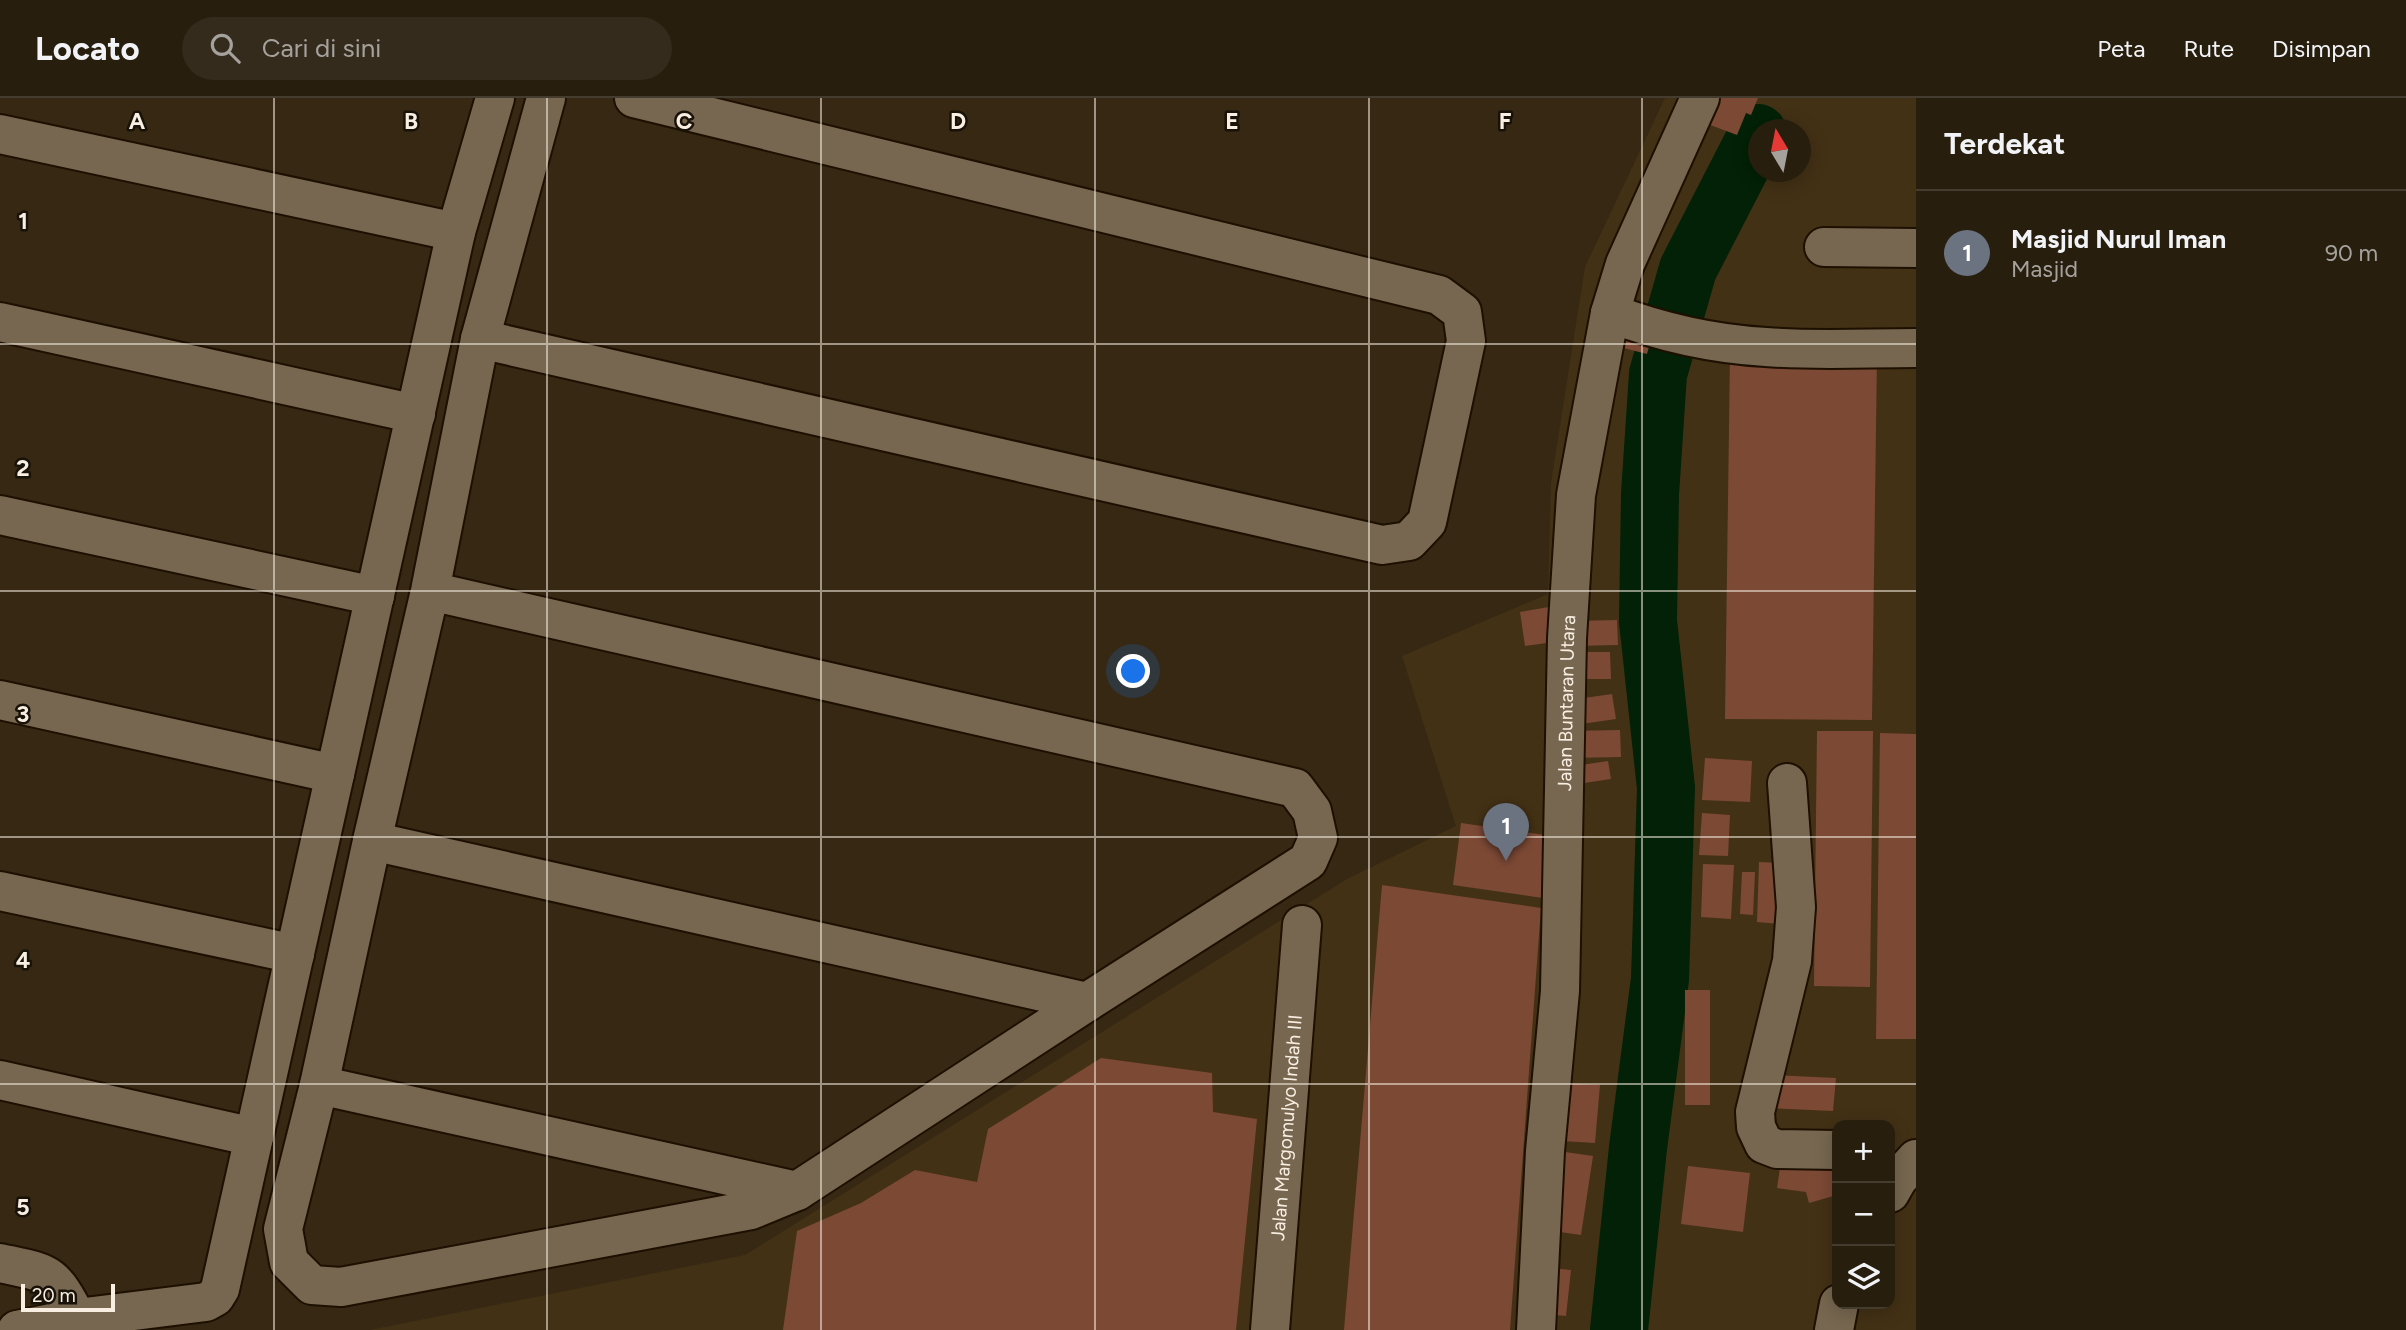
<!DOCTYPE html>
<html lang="id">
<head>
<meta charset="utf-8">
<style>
	body { margin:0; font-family:Figtree,sans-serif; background:#342b1c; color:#f1f3f6 }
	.controls { position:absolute; right:21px; bottom:21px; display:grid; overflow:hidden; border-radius:14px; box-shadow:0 4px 18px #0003 }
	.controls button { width:63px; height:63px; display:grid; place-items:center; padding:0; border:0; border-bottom:2px solid #443c2e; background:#281e0e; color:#f1f3f6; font:35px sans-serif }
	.compass { position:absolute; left:1748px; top:21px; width:63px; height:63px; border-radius:50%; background:#281e0e; box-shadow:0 4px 18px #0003; rotate:350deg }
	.scale { position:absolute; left:21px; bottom:18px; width:94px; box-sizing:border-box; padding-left:7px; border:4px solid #f8efe2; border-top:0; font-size:19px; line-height:24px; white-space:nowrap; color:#f8efe2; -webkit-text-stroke:5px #181209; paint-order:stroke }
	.you { position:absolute; left:1134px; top:574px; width:24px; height:24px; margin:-18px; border:5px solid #fff; border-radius:50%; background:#1a73e8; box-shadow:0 0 0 10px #1a73e833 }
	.badge { display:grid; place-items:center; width:46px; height:46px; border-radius:50%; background:#bca0f2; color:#fff; font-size:23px; font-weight:700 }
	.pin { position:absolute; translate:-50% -58px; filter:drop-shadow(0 2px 4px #0008) }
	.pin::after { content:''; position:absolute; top:37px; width:24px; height:21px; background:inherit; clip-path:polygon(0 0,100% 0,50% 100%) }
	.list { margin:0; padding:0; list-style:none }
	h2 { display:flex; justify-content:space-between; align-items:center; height:91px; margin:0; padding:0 28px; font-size:30px }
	h2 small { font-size:23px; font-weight:400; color:#a5a29e }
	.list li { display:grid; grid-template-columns:46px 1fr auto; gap:21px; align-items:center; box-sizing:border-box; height:126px; padding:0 28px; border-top:2px solid #443c2e }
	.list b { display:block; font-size:26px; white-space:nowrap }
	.list p { margin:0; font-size:23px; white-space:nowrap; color:#a5a29e }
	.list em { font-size:23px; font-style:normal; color:#a5a29e }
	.icon { flex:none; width:38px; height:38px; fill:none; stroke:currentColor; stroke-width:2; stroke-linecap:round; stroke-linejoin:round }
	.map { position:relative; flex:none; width:1916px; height:1232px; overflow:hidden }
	header { display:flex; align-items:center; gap:42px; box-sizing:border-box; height:98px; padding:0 35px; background:#281e0e; border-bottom:2px solid #443c2e }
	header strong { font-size:33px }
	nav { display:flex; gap:38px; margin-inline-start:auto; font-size:24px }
	.search { width:490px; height:63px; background:#342b1c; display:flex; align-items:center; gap:18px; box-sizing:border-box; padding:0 24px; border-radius:38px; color:#a5a29e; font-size:26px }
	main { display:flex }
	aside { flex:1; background:#281e0e }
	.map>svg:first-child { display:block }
	.built { fill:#433115; fill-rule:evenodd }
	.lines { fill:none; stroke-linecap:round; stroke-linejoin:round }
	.river { stroke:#022106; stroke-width:58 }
	.building { fill:#7c4935 }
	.minor-casing { stroke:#1d1000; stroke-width:42 }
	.minor { stroke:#776750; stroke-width:38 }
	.grid { fill:none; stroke:#f8efe2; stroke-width:2; stroke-opacity:0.55 }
	.labels { text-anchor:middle; stroke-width:5; stroke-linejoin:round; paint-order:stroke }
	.street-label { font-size:19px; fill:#f8efe2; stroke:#181209 }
	.grid-label { font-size:23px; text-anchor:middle; font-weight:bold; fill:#f8efe2; stroke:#181209; stroke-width:5; stroke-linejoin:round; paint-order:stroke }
</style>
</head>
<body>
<header>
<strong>Locato</strong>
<div class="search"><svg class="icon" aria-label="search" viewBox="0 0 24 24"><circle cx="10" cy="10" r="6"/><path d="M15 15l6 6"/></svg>Cari di sini</div>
<nav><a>Peta</a><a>Rute</a><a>Disimpan</a></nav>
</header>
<main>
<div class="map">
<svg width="1916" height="1232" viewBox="0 0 1916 1232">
	<rect width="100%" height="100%" fill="#362813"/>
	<path class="built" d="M1665,0H1916V1232H370L745,1157L1347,781L1456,728L1402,558L1548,496L1551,385L1585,169ZM1758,32H1800V74H1758ZM1837,1027H1890V1206H1837Z"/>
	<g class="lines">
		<path class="river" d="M1619,1232L1638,1050L1660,881L1666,690L1648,523L1650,396L1658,276L1688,171L1758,35"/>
	</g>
	<g class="building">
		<path d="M1706,0H1758L1751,17L1746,15L1737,37L1697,22Z"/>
		<path d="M1613,227L1652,238L1647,256L1608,246Z"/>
		<path d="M1730,256L1877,257L1872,622L1725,621Z"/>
		<path d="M1549,509L1554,544L1525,548L1520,514Z"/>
		<path d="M1617,522L1618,547L1573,548V523Z"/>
		<path d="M1573,554H1610L1611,581H1573Z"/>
		<path d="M1612,596L1616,621L1574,627L1570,602Z"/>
		<path d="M1620,632L1621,659L1570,660L1569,633Z"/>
		<path d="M1817,633H1873L1870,889L1814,888Z"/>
		<path d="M1880,635L1916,636V941H1876Z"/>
		<path d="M1705,660L1752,663L1750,704L1702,702Z"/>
		<path d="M1608,663L1611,681L1571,687L1568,669Z"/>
		<path d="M1702,715L1730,717L1728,758L1699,757Z"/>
		<path d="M1461,725L1559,739L1550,801L1453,787Z"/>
		<path d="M1759,764L1783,765L1780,826L1757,824Z"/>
		<path d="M1703,766L1734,767L1731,821L1701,819Z"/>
		<path d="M1742,774H1755L1753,817L1740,816Z"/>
		<path d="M1382,787L1541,810L1510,1232H1344Z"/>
		<rect x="1685" y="892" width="25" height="115"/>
		<path d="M1101,960L1212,975L1213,1014L1257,1021L1236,1232H783L797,1133L861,1105L915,1072L977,1084L988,1031Z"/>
		<path d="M1772,977L1836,980L1833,1013L1770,1010Z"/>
		<path d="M1566,985L1600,987L1595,1045L1562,1043Z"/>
		<path d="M1558,1053L1593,1058L1581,1137L1546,1132Z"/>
		<path d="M1781,1063L1837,1069V1097L1809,1105L1806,1094L1777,1090Z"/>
		<path d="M1688,1068L1750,1075L1743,1134L1681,1126Z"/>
		<path d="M1550,1170L1571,1172L1566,1218L1545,1216Z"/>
	</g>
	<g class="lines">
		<defs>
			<g id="minor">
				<path d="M0,36L456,134"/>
				<path d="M1824,149L1916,150"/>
				<path d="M1610,215C1660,234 1713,246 1766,249C1816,253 1866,250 1916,250"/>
				<path d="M0,224L416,316"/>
				<path d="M480,241L1382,447L1409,443L1427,424L1466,243L1462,214L1439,197L634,0"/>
				<path d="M0,417L375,498"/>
				<path d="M430,493L1295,690L1312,713L1318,740L1308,763L1087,904L797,1093L751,1112L341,1189L312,1187L289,1164L283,1131L319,987L372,743L430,493L480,241L546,0"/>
				<path d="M0,602L335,676"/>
				<path d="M1787,685L1796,809L1792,863L1755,1014L1756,1029L1764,1046L1777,1051L1837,1052"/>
				<path d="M372,743L1087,904"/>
				<path d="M0,793L295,856"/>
				<path d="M0,982L254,1039"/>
				<path d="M319,987L797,1093"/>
				<path d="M1890,1095L1898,1081L1916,1061"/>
				<path d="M0,1165C51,1176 52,1173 77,1220"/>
				<path d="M17,1232L77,1220L206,1204L215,1199L220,1191L456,134L495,0"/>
				<path id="s1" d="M1270,1232L1302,827"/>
				<path id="s2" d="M1536,1232L1545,1053L1560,893L1567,540L1576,397L1610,215L1625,166L1700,0"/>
				<path d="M1834,1232L1839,1206"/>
			</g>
		</defs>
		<use href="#minor" class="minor-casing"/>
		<use href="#minor" class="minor"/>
	</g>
	<path class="grid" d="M274,0V1232M547,0V1232M821,0V1232M1095,0V1232M1369,0V1232M1642,0V1232M0,246H1916M0,493H1916M0,739H1916M0,986H1916"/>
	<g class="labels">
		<g class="street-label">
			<text dy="7" stroke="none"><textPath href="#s2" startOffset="628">Jalan Buntaran Utara</textPath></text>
			<text dy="7" stroke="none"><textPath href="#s1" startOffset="203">Jalan Margomulyo Indah III</textPath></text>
		</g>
	</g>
	<g class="grid-label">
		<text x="137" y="31">A</text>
		<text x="411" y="31">B</text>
		<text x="684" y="31">C</text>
		<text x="958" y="31">D</text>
		<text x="1232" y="31">E</text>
		<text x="1505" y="31">F</text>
		<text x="23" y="131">1</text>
		<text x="23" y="378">2</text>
		<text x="23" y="624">3</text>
		<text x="23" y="870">4</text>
		<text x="23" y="1117">5</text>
	</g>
</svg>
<div class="controls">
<button>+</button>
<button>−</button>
<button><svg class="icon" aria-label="layers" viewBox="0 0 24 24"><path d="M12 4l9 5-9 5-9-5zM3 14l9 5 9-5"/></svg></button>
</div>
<svg class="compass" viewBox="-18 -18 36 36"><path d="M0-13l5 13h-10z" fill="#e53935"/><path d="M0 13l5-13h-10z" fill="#a5a29e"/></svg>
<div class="scale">20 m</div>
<div class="you"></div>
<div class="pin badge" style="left:1506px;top:763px;background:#6b7280">1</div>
</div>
<aside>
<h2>Terdekat<small></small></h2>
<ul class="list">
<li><span class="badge" style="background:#6b7280">1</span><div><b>Masjid Nurul Iman</b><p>Masjid</p></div><em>90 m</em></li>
</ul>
</aside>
</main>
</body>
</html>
